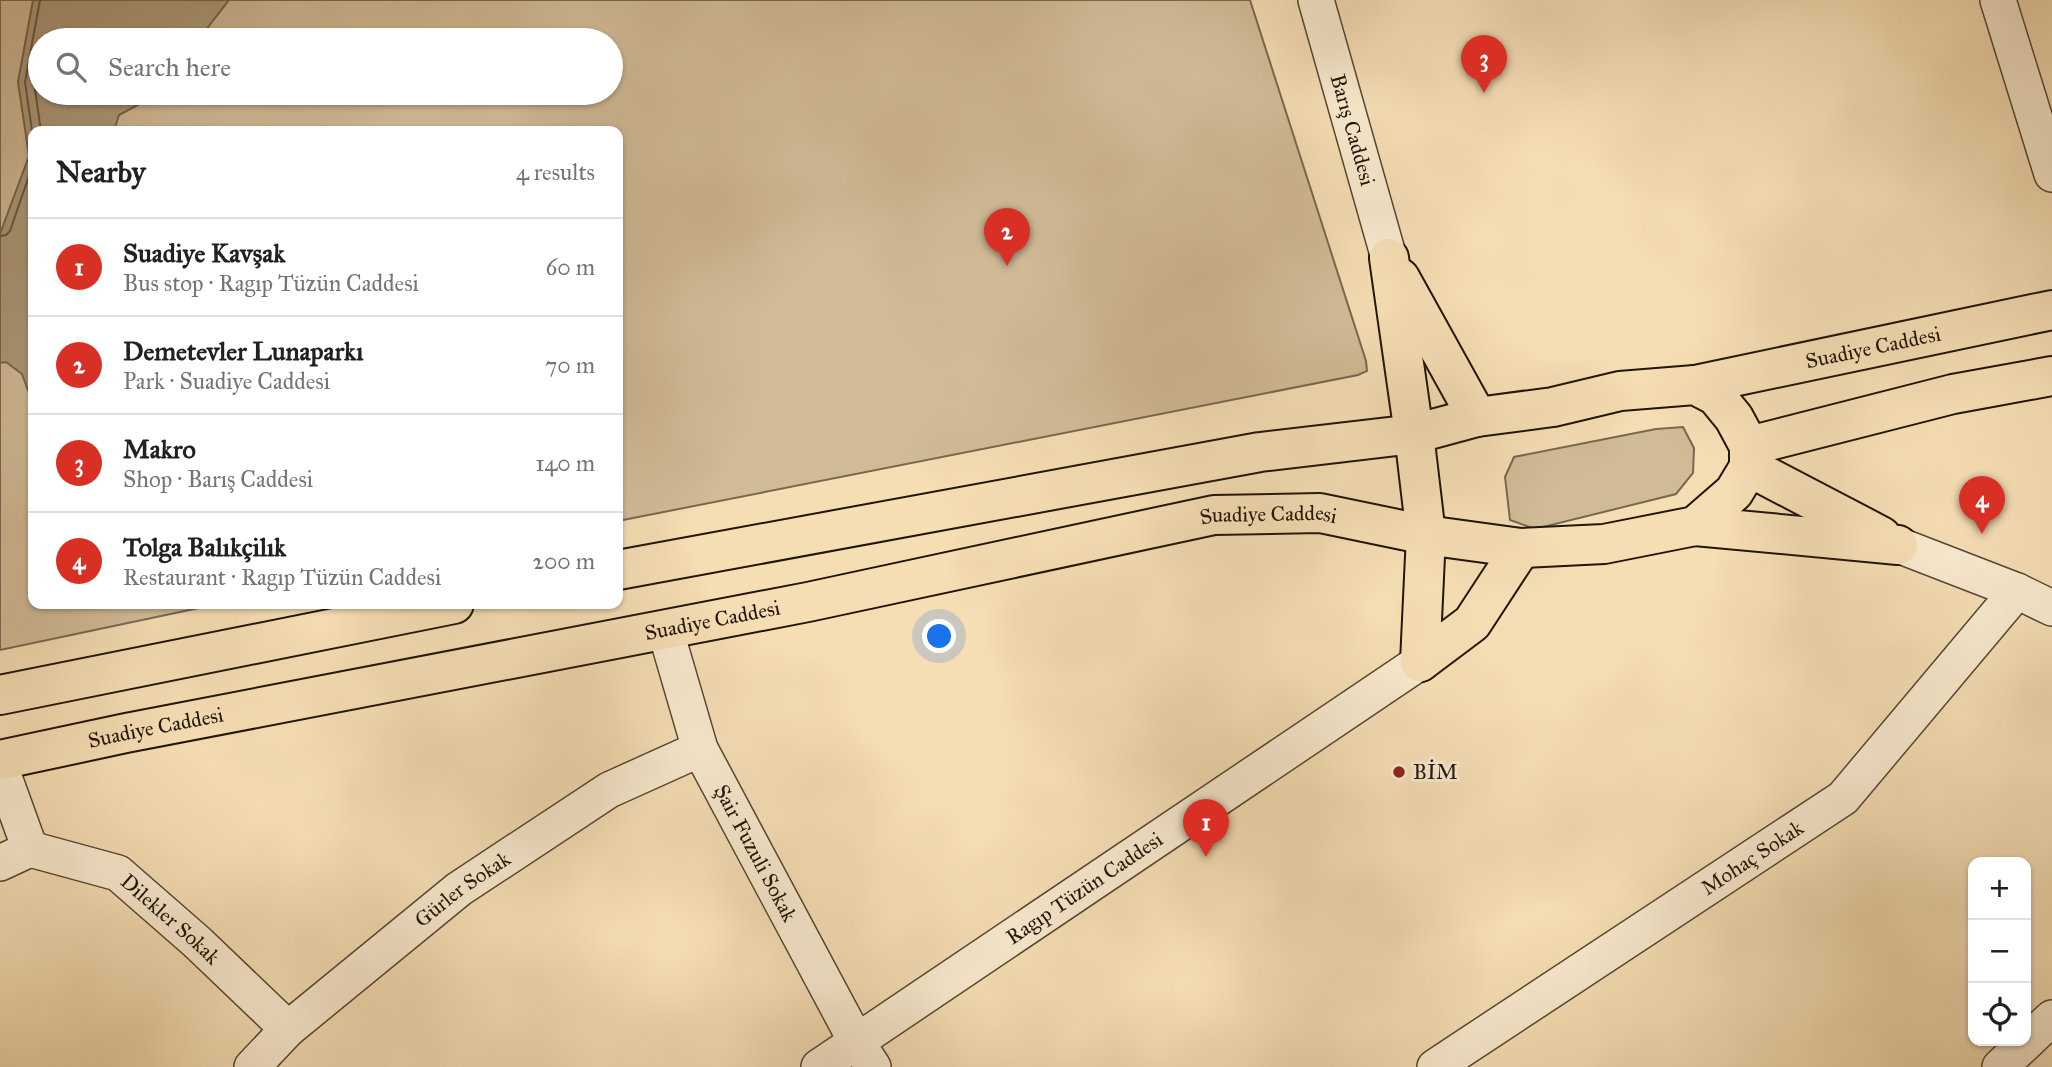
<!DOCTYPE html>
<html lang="en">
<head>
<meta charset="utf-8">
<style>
	body { margin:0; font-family:"IM FELL Great Primer",serif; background:#f6f6f6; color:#202124 }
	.controls { position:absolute; right:21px; bottom:21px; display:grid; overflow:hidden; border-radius:14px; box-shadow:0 2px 5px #0004 }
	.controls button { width:63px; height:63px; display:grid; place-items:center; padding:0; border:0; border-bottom:2px solid #e0e0e0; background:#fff; color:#202124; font:35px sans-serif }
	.you { position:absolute; left:940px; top:637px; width:24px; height:24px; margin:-18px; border:5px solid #fff; border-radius:50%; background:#1a73e8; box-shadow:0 0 0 10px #1a73e833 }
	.badge { display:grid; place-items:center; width:46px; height:46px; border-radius:50%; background:#d93025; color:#fff; font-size:23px; font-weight:700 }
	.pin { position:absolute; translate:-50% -58px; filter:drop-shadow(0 2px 4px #0008) }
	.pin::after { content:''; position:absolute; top:37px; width:24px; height:21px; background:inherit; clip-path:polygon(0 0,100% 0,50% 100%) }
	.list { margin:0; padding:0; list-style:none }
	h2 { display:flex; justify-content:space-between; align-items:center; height:91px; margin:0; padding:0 28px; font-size:30px }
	h2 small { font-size:23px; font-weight:400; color:#757577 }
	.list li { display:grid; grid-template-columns:46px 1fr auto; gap:21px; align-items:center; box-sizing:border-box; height:98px; padding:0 28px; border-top:2px solid #e0e0e0 }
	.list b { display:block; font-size:26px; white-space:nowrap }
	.list p { margin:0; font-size:23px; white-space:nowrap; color:#757577 }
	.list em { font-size:23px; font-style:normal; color:#757577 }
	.icon { flex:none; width:38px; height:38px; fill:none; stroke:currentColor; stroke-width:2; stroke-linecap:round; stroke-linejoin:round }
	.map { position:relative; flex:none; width:2052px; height:1067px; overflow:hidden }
	.search { position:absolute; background:#fff; box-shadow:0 2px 5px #0004; left:28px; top:28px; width:595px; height:77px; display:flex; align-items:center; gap:18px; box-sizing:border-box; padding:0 24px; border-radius:38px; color:#757577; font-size:26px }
	.panel { position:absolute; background:#fff; box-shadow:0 2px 5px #0004; left:28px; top:126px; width:595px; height:483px; border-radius:14px }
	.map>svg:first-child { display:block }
	.green { fill:#d1bb97; stroke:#786850; stroke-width:2; fill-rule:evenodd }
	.water { fill:#ac997a; stroke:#74644c; stroke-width:2 }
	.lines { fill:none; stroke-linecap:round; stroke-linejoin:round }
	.shore { stroke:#665741; stroke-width:2 }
	.minor-casing { stroke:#544733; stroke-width:38 }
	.major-casing { stroke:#1f1508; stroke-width:42 }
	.minor { stroke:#f8e9ce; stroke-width:35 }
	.major { stroke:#f5ddb4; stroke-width:38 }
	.poi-dot { fill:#8f2418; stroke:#f8e9ce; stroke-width:2.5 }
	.labels { text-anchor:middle; stroke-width:6; stroke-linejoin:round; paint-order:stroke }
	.street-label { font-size:21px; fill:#1f1508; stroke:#f8e9ce }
	.poi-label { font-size:21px; fill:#1f1508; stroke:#f8e9ce; text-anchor:start }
</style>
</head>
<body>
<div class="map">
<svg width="2052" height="1067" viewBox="0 0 2052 1067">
	<rect width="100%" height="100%" fill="#f5ddb4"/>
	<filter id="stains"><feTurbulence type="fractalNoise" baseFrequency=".00286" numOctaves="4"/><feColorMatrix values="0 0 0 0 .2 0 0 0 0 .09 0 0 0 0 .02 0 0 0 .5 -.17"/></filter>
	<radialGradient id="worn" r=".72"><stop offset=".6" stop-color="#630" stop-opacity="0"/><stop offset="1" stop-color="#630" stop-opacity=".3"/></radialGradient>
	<g class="green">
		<path d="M0,0H1250L1366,361L1367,371L1358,375L618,521V131H33V604H218L0,650ZM40,40H611V93H40Z"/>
		<path d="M1683,427L1694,448L1693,473L1676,494L1535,529L1510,520L1505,477L1514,457L1656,429Z"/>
	</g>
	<path class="water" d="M33,0H229L198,40H40V93H160L119,115L114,131H33V404L22,374L6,362L0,363V234L29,156L18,82Z"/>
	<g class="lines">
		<g class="shore">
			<path d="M40,48L34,83L41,131"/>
			<path d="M33,138L25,82L40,0"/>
			<path d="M0,236L6,235L10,231L33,164"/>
		</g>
		<defs>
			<g id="minor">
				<path id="s1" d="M1316,0L1389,258"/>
				<path d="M1998,0L2052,174"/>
				<path d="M1898,545L2017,591L2052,608"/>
				<path id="s2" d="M665,629L700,749L856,1041L873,1067"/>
				<path d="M0,766L30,849"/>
				<path id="s3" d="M30,849L118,873L197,942L288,1029"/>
				<path d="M0,863L30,849"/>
				<path id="s4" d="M252,1067L288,1029L459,889L609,790L700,749"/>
				<path id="s5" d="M819,1067L1420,662"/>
				<path id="s6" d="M1435,1067L1843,798L2017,591"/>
				<path d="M2000,1067L2052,1018"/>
			</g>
			<g id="major">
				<path d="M1400,278L1477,417"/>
				<path id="s7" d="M1695,385L2052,310"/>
				<path d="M1749,446L1953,394L2052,376"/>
				<path d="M1749,467L1881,536"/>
				<path d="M1695,526L1898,545"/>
				<path d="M618,570L1260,452L1414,434L1389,258"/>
				<path d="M1420,662L1472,623L1521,548"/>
				<path d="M0,695L454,604"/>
				<path id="s8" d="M0,760L126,733L808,602L1214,515L1320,513L1426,535L1521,548L1604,544L1695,526L1734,492L1749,467V446L1734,418L1716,396L1695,385L1620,391L1553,407L1477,417L1414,434L1426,535L1420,662"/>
			</g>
		</defs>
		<use href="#minor" class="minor-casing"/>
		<use href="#major" class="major-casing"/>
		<use href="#minor" class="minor"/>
		<use href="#major" class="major"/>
	</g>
	<circle class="poi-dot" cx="1399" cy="772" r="7"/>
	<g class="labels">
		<g class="street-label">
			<text dy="7" stroke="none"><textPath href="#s1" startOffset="135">Barış Caddesi</textPath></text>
			<text dy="7" stroke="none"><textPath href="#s7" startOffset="182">Suadiye Caddesi</textPath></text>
			<text dy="7" stroke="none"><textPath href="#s8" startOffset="1293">Suadiye Caddesi</textPath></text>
			<text dy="7" stroke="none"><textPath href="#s8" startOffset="726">Suadiye Caddesi</textPath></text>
			<text dy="7" stroke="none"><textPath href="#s8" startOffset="159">Suadiye Caddesi</textPath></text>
			<text dy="7" stroke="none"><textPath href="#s2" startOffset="243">Şair Fuzuli Sokak</textPath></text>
			<text dy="7" stroke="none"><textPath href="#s6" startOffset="380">Mohaç Sokak</textPath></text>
			<text dy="7" stroke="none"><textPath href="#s5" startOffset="320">Ragıp Tüzün Caddesi</textPath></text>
			<text dy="7" stroke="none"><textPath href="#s4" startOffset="276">Gürler Sokak</textPath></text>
			<text dy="7" stroke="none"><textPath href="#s3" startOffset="161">Dilekler Sokak</textPath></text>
		</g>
		<g class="poi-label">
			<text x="1413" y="779">BİM</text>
		</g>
	</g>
	<rect width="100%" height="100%" filter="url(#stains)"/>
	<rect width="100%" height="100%" fill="url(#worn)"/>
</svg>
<div class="controls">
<button>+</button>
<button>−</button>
<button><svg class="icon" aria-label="locate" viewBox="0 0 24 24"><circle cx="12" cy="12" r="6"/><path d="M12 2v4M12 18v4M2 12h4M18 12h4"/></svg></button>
</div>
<div class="you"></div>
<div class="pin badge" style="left:1206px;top:857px">1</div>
<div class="pin badge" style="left:1007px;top:266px">2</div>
<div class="pin badge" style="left:1484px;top:93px">3</div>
<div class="pin badge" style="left:1982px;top:534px">4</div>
<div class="search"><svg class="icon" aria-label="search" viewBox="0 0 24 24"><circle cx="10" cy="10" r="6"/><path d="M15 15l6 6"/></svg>Search here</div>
<section class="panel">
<h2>Nearby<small>4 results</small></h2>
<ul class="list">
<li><span class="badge">1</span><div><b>Suadiye Kavşak</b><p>Bus stop · Ragıp Tüzün Caddesi</p></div><em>60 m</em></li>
<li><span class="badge">2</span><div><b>Demetevler Lunaparkı</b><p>Park · Suadiye Caddesi</p></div><em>70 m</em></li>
<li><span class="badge">3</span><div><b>Makro</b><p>Shop · Barış Caddesi</p></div><em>140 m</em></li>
<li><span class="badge">4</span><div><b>Tolga Balıkçilık</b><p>Restaurant · Ragıp Tüzün Caddesi</p></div><em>200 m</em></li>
</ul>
</section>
</div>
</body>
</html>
